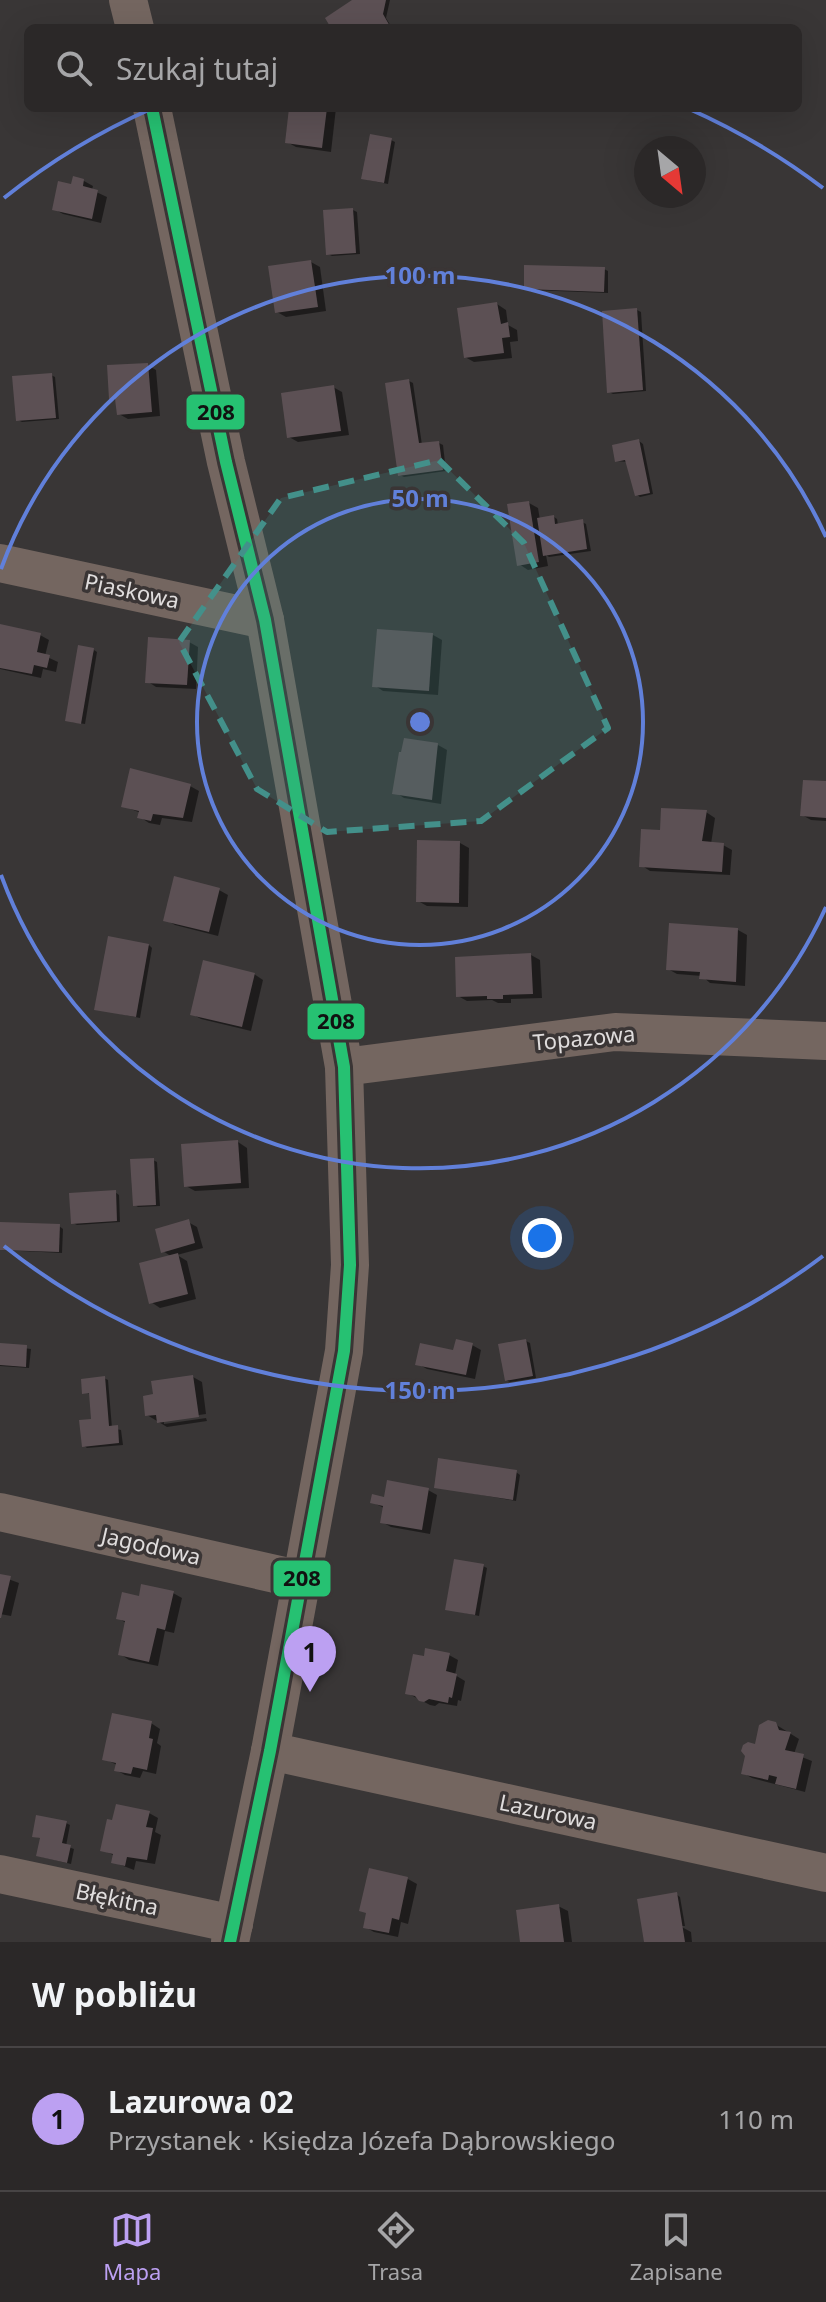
<!DOCTYPE html>
<html lang="pl">
<head>
<meta charset="utf-8">
<style>
	body { margin:0; font-family:"Noto Sans",sans-serif; background:#373434; color:#f1f3f6 }
	.compass { position:absolute; left:634px; top:136px; width:72px; height:72px; border-radius:50%; background:#2b2828; box-shadow:0 8px 32px #0002; rotate:151deg }
	.you { position:absolute; left:542px; top:1238px; width:28px; height:28px; margin:-20px; border:6px solid #fff; border-radius:50%; background:#1a73e8; box-shadow:0 0 0 12px #1a73e833 }
	.badge { display:grid; place-items:center; width:52px; height:52px; border-radius:50%; background:#bca0f2; color:#111; font-size:26px; font-weight:700 }
	.pin { position:absolute; translate:-50% -66px; filter:drop-shadow(0 2px 4px #0008) }
	.pin::after { content:''; position:absolute; top:42px; width:28px; height:24px; background:inherit; clip-path:polygon(0 0,100% 0,50% 100%) }
	.list { margin:0; padding:0; list-style:none }
	h2 { display:flex; justify-content:space-between; align-items:center; height:104px; margin:0; padding:0 32px; font-size:34px }
	h2 small { font-size:26px; font-weight:400; color:#a6a6a8 }
	.list li { display:grid; grid-template-columns:52px 1fr auto; gap:24px; align-items:center; box-sizing:border-box; height:144px; padding:0 32px; border-top:2px solid #474445 }
	.list b { display:block; font-size:30px; white-space:nowrap }
	.list p { margin:0; font-size:26px; white-space:nowrap; color:#a6a6a8 }
	.list em { font-size:26px; font-style:normal; color:#a6a6a8 }
	.icon { flex:none; width:44px; height:44px; fill:none; stroke:currentColor; stroke-width:2; stroke-linecap:round; stroke-linejoin:round }
	.map { position:relative; flex:none; width:826px; height:1942px; overflow:hidden }
	.search { position:absolute; background:#2b2828; box-shadow:0 8px 32px #0002; left:24px; right:24px; top:24px; height:88px; display:flex; align-items:center; gap:20px; box-sizing:border-box; padding:0 28px; border-radius:12px; color:#a6a6a8; font-size:30px }
	.sheet { height:248px; background:#2b2828 }
	nav { display:flex; justify-content:space-around; align-items:center; box-sizing:border-box; height:112px; border-top:2px solid #474445; background:#2b2828; font-size:22px; color:#a6a6a8 }
	nav a { display:grid; justify-items:center; gap:4px }
	nav .on { color:#bca0f2 }
	.map>svg:first-child { display:block }
	.shadow { fill:#0007 }
	.building { fill:#5c5054 }
	.lines { fill:none; stroke-linecap:round; stroke-linejoin:round }
	.minor { stroke:#746660; stroke-width:38 }
	.bus-1-casing { stroke:#3a3535; stroke-width:18 }
	.bus-1 { stroke:#26c172; stroke-width:12 }
	.marked { fill:#43908a; fill-opacity:0.2; stroke:#43908a; stroke-width:6; stroke-dasharray:16 10; stroke-linejoin:round }
	.ring { fill:none; stroke:#6180da; stroke-width:4 }
	.labels { text-anchor:middle; stroke-width:7; stroke-linejoin:round; paint-order:stroke }
	.street-label { font-size:22px; fill:#e0dddd; stroke:#3a3535 }
	.centre { fill:#6180da; stroke:#3a3535; stroke-width:4 }
	.ring-label { font-size:24px; text-anchor:middle; font-weight:bold; fill:#6180da; stroke:#3a3535; stroke-width:7; stroke-linejoin:round; paint-order:stroke }
	.line-badge { stroke:#3a3535; stroke-width:3 }
	.pale-badge-label { font-size:22px; text-anchor:middle; font-weight:bold; fill:#111 }
</style>
</head>
<body>
<div class="map">
<svg width="826" height="1942" viewBox="0 0 826 1942">
	<rect width="100%" height="100%" fill="#393636"/>
	<g class="shadow">
		<path d="M354,0H390L386,18L392,28H334Z"/>
		<path d="M291,108H336L331,152L296,147L287,142Z"/>
		<path d="M391,140L395,142L388,184L368,180Z"/>
		<path d="M84,181L93,186L92,190L107,197L101,223L63,214L54,209L73,186Z"/>
		<path d="M353,210L357,212L360,254L332,256L328,254Z"/>
		<path d="M311,262L320,267L326,311L286,317L277,312Z"/>
		<path d="M604,269L608,271V293L530,290L526,288Z"/>
		<path d="M497,304L506,310L508,325L517,330L518,341L510,342L512,358L474,362L465,357Z"/>
		<path d="M637,310L641,312L646,391L613,394L609,392Z"/>
		<path d="M147,365L156,370L160,416L128,419L119,414L118,402L111,398Z"/>
		<path d="M51,375L55,377L59,419L22,422L18,420Z"/>
		<path d="M409,381L413,383L422,445L439,443L443,445L446,471L404,477L400,475Z"/>
		<path d="M333,387L342,392L349,435L298,442L289,437Z"/>
		<path d="M639,441L643,444L653,494L640,497L636,494L628,462L616,461Z"/>
		<path d="M529,503L538,508L540,520L554,517L557,519L558,525L582,522L586,524L591,551L549,557L546,555L548,566L528,570L519,564Z"/>
		<path d="M0,628L40,635L49,640L45,656L58,662L56,672L43,669L41,678L0,669Z"/>
		<path d="M433,635L442,640L438,695L383,691L374,685Z"/>
		<path d="M189,642L198,647L196,689L156,687L147,681Z"/>
		<path d="M94,650L97,652L85,724L71,722Z"/>
		<path d="M438,745L447,750L441,804L404,798L395,792Z"/>
		<path d="M826,783V821L811,820L802,815Z"/>
		<path d="M190,786L199,791L192,822L162,818L160,825L149,823L140,817L141,813L123,806Z"/>
		<path d="M706,812L715,818L711,844L723,845L732,850L730,875L650,871L641,865L662,833Z"/>
		<path d="M460,843L469,848L468,907L427,906L418,901Z"/>
		<path d="M176,879L219,890L228,895L218,936L175,925L166,920Z"/>
		<path d="M738,930L747,935L745,986L710,983L702,976L677,974L668,969Z"/>
		<path d="M149,945L152,948L140,1018L96,1009Z"/>
		<path d="M531,955L540,960L542,998L511,999V1003H498L492,1000L467,1001L458,996Z"/>
		<path d="M254,974L263,980L251,1031L201,1019L192,1014Z"/>
		<path d="M238,1142L247,1148L249,1188L195,1191L186,1186Z"/>
		<path d="M153,1160L157,1162L160,1206L138,1207L135,1205Z"/>
		<path d="M115,1192L119,1195L120,1222L77,1225L73,1223Z"/>
		<path d="M188,1222L197,1227L203,1248L177,1255L187,1261L196,1299L160,1308L151,1302L172,1257L163,1251Z"/>
		<path d="M0,1224L59,1226L63,1229L62,1253L0,1250Z"/>
		<path d="M526,1341L530,1343L536,1378L510,1382L506,1380Z"/>
		<path d="M0,1345L31,1349L29,1368L0,1366Z"/>
		<path d="M472,1345L481,1350L475,1379L427,1369L418,1364Z"/>
		<path d="M193,1377L202,1382L206,1414L164,1420V1424L206,1418L207,1421L167,1427L147,1415L156,1396Z"/>
		<path d="M104,1378L108,1380L112,1428L121,1430L123,1445L87,1448L83,1445L93,1421L91,1394L84,1392Z"/>
		<path d="M516,1472L520,1475L516,1501L436,1487Z"/>
		<path d="M428,1490L437,1495L430,1534L391,1527L382,1522L384,1508L372,1502Z"/>
		<path d="M483,1566L487,1568L479,1616L447,1609Z"/>
		<path d="M0,1576L19,1583L11,1616L0,1614Z"/>
		<path d="M173,1593L182,1598L174,1633L165,1631L158,1666L129,1660L120,1654L126,1623L118,1618L140,1598Z"/>
		<path d="M449,1655L458,1660L455,1675L465,1681L461,1701L458,1700L457,1706L439,1703L435,1706L430,1705L407,1693L425,1658Z"/>
		<path d="M151,1723L160,1729L157,1743L161,1746L156,1774L143,1771L140,1778L125,1775L116,1770L117,1765L105,1759Z"/>
		<path d="M775,1724L799,1739L794,1754L812,1761L805,1792L752,1778L743,1773L757,1746Z"/>
		<path d="M149,1813L158,1818L155,1832L161,1835L155,1864L136,1861L134,1870L113,1862L115,1856L103,1850Z"/>
		<path d="M66,1823L70,1825L66,1846L74,1849L71,1864L42,1857V1839L34,1836Z"/>
		<path d="M408,1879L417,1884L408,1924L401,1922L398,1937L374,1932L365,1927Z"/>
		<path d="M676,1894L680,1897L685,1926H680L691,1932L692,1942H646Z"/>
		<path d="M558,1906L568,1911L572,1942H522Z"/>
	</g>
	<g class="building">
		<path d="M352,0H386L383,14L391,28H331L325,18Z"/>
		<path d="M289,108H327L322,148L285,143Z"/>
		<path d="M370,134L392,138L384,183L361,179Z"/>
		<path d="M73,176L84,179L83,186L98,190L92,219L52,210L58,181L71,184Z"/>
		<path d="M353,208L356,253L326,255L323,210Z"/>
		<path d="M311,260L318,307L275,313L268,266Z"/>
		<path d="M524,265L605,267L604,292L524,289Z"/>
		<path d="M497,302L501,324L508,322L510,337L502,338L504,353L464,358L457,308Z"/>
		<path d="M637,308L643,390L607,393L602,311Z"/>
		<path d="M148,363L152,412L117,415L115,399H109L107,365Z"/>
		<path d="M52,373L56,418L16,421L12,376Z"/>
		<path d="M409,379L419,443L439,441L443,470L398,476L385,383Z"/>
		<path d="M334,385L341,431L287,438L281,393Z"/>
		<path d="M639,439L650,493L635,496L625,460L615,462L612,445Z"/>
		<path d="M529,501L539,562L517,566L507,504Z"/>
		<path d="M554,515L555,524L583,519L587,549L543,556L537,518Z"/>
		<path d="M0,624L41,633L37,652L50,655L47,668L34,665L32,674L0,668Z"/>
		<path d="M377,629L433,633L429,691L372,687Z"/>
		<path d="M148,637L190,640L187,685L145,683Z"/>
		<path d="M78,645L94,648L81,724L65,721Z"/>
		<path d="M404,738L438,743L432,800L392,794L399,752H401Z"/>
		<path d="M130,768L191,784L183,818L153,814L151,821L137,818L139,811L121,807Z"/>
		<path d="M803,780L826,781V818L800,816Z"/>
		<path d="M661,808L707,810L702,841L724,843L722,872L639,867L641,829L660,830Z"/>
		<path d="M417,840L460,841L459,903L416,902Z"/>
		<path d="M174,876L220,888L209,932L163,921Z"/>
		<path d="M669,923L738,928L736,982L699,979L700,972L666,970Z"/>
		<path d="M108,936L149,944L136,1017L94,1010Z"/>
		<path d="M531,953L533,994L503,995V999H487V996L456,997L455,957Z"/>
		<path d="M203,960L255,973L242,1027L190,1015Z"/>
		<path d="M238,1140L241,1183L184,1187L181,1144Z"/>
		<path d="M154,1158L156,1205L133,1206L130,1159Z"/>
		<path d="M116,1190L117,1221L71,1224L69,1193Z"/>
		<path d="M189,1219L195,1243L161,1253L155,1229Z"/>
		<path d="M0,1222L60,1224L59,1252L0,1250Z"/>
		<path d="M178,1253L188,1294L149,1304L139,1263Z"/>
		<path d="M456,1339L473,1343L466,1375L415,1365L420,1343L453,1350Z"/>
		<path d="M526,1339L533,1376L505,1381L498,1344Z"/>
		<path d="M0,1343L27,1345L26,1367L0,1365Z"/>
		<path d="M193,1375L199,1417L157,1423L156,1415L145,1416L143,1396L153,1394L151,1381Z"/>
		<path d="M105,1376L109,1426L118,1425L119,1443L82,1447L79,1420L91,1419L89,1393L82,1394L81,1379Z"/>
		<path d="M438,1458L517,1470L513,1500L434,1488Z"/>
		<path d="M387,1480L429,1488L422,1530L380,1523L383,1506L370,1503L372,1494L384,1497Z"/>
		<path d="M454,1559L484,1564L475,1615L445,1610Z"/>
		<path d="M0,1574L11,1576L1,1618H0Z"/>
		<path d="M141,1584L174,1591L165,1630L157,1628L149,1662L118,1655L125,1621L116,1619L122,1592L139,1596Z"/>
		<path d="M425,1648L450,1653L446,1671L457,1674L452,1698L449,1697L448,1703L429,1699L424,1702L419,1701L415,1696L405,1694L413,1654L424,1656Z"/>
		<path d="M112,1713L152,1721L149,1738L153,1739L147,1770L133,1767L131,1774L114,1771L116,1763L102,1760Z"/>
		<path d="M768,1720L776,1722L779,1730L791,1732L785,1750L804,1754L796,1789L775,1784L777,1777L769,1775L768,1780L741,1774L745,1756L741,1751L743,1745L748,1742L755,1744L759,1725Z"/>
		<path d="M116,1804L150,1811L146,1827L153,1828L147,1860L127,1857L125,1866L111,1863L113,1854L100,1851L107,1819L112,1820Z"/>
		<path d="M36,1815L67,1821L62,1843L71,1845L67,1863L36,1856L40,1838L32,1837Z"/>
		<path d="M369,1868L408,1877L399,1920L392,1918L389,1933L363,1928L366,1913L359,1911Z"/>
		<path d="M677,1892L685,1942H644L637,1899Z"/>
		<path d="M559,1904L564,1942H520L516,1910Z"/>
	</g>
	<g class="lines">
		<g class="minor">
			<path d="M128,0L135,28"/>
			<path d="M152,108L226,462L265,620L344,1067L350,1265L344,1351L270,1751L230,1942"/>
			<path d="M0,563L265,620"/>
			<path d="M344,1067L615,1032L826,1041"/>
			<path d="M0,1512L302,1580"/>
			<path d="M270,1751L826,1873"/>
			<path d="M0,1874L234,1924"/>
		</g>
		<defs>
			<path id="bus-1" d="M152,108L226,462L265,620L344,1067L350,1265L344,1351L270,1751L230,1942"/>
		</defs>
		<use href="#bus-1" class="bus-1-casing"/>
		<use href="#bus-1" class="bus-1"/>
	</g>
	<path class="marked" d="M439,460L524,543L608,728L481,821L327,832L257,789L179,642L281,498Z"/>
	<g class="ring">
		<circle cx="420" cy="722" r="223"/>
		<path d="M826 907A446 446 0 0 1 1 875M1 569A446 446 0 0 1 826 537"/>
		<path d="M823 1256A669 669 0 0 1 4 1246M4 198A669 669 0 0 1 153 108M687 108A669 669 0 0 1 823 188"/>
	</g>
	<g class="labels">
		<g class="street-label">
			<text transform="translate(132 591) rotate(12)" y="8">Piaskowa</text>
			<text transform="translate(584 1038) rotate(-5)" y="8">Topazowa</text>
			<text transform="translate(151 1546) rotate(13)" y="8">Jagodowa</text>
			<text transform="translate(548 1812) rotate(12)" y="8">Lazurowa</text>
			<text transform="translate(117 1899) rotate(12)" y="8">Błękitna</text>
		</g>
	</g>
	<circle cx="420" cy="722" r="12" class="centre"/>
	<g class="ring-label">
		<text x="420" y="284">100 m</text>
		<text x="420" y="507">50 m</text>
		<text x="420" y="1399">150 m</text>
	</g>
	<g class="line-badge">
		<rect x="185" y="393" width="61" height="38" rx="8" fill="#26c172"/>
		<rect x="306" y="1002" width="60" height="39" rx="8" fill="#26c172"/>
		<rect x="272" y="1559" width="60" height="39" rx="8" fill="#26c172"/>
	</g>
	<g class="pale-badge-label">
		<text x="216" y="420">208</text>
		<text x="336" y="1029">208</text>
		<text x="302" y="1586">208</text>
	</g>
</svg>
<svg class="compass" viewBox="-18 -18 36 36"><path d="M0-13l5 13h-10z" fill="#e53935"/><path d="M0 13l5-13h-10z" fill="#a6a6a8"/></svg>
<div class="you"></div>
<div class="pin badge" style="left:310px;top:1692px">1</div>
<div class="search"><svg class="icon" aria-label="search" viewBox="0 0 24 24"><circle cx="10" cy="10" r="6"/><path d="M15 15l6 6"/></svg>Szukaj tutaj</div>
</div>
<section class="sheet">
<h2>W pobliżu<small></small></h2>
<ul class="list">
<li><span class="badge">1</span><div><b>Lazurowa 02</b><p>Przystanek · Księdza Józefa Dąbrowskiego</p></div><em>110 m</em></li>
</ul>
</section>
<nav>
<a class="on"><svg class="icon" aria-label="map" viewBox="0 0 24 24"><path d="M3 6l6-2 6 2 6-2v14l-6 2-6-2-6 2zM9 4v14M15 6v14"/></svg>Mapa</a>
<a><svg class="icon" aria-label="directions" viewBox="0 0 24 24"><path d="M12 3l9 9-9 9-9-9zM9 14v-3h6M13 9l2 2-2 2"/></svg>Trasa</a>
<a><svg class="icon" aria-label="saved" viewBox="0 0 24 24"><path d="M7 4h10v16l-5-4-5 4z"/></svg>Zapisane</a>
</nav>
</body>
</html>
